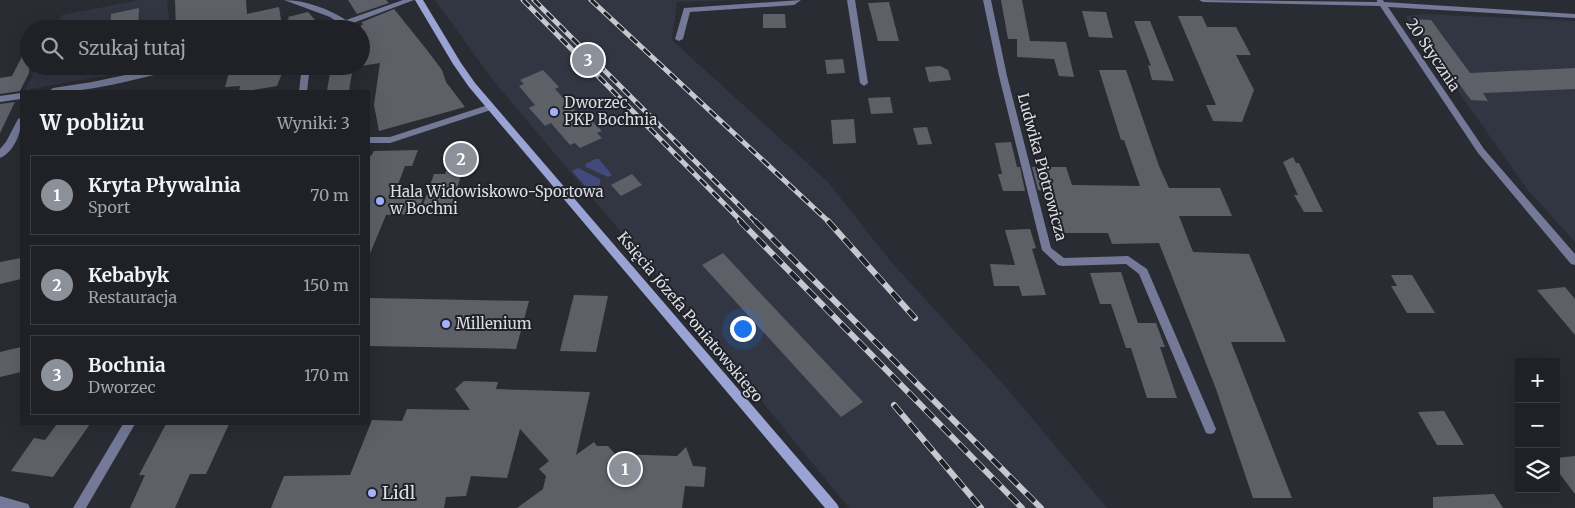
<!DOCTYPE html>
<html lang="pl">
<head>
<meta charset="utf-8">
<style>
	body { margin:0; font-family:Merriweather,serif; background:#28292e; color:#f1f3f6 }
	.controls { position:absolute; right:15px; bottom:15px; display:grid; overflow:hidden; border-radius:0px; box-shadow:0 5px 20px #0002 }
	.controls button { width:45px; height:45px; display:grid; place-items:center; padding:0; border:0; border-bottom:1px solid #3d3e43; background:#202126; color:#f1f3f6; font:25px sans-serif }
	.you { position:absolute; left:742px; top:328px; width:18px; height:18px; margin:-12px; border:4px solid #fff; border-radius:50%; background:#1a73e8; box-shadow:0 0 0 8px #1a73e833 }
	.badge { display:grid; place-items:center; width:32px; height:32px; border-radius:50%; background:#8c9099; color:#fff; font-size:16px; font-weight:700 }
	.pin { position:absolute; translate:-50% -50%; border:2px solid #fff; box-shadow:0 1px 5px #0006 }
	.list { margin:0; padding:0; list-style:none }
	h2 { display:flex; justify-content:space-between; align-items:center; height:65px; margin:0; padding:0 20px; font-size:21px }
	h2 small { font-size:16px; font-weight:400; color:#a2a3a7 }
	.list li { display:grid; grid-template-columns:32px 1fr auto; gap:15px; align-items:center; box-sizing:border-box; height:80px; margin:0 10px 10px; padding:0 10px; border:1px solid #3d3e43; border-radius:0px }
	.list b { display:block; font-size:19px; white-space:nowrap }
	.list p { margin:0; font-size:16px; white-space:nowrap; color:#a2a3a7 }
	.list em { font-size:16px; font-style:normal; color:#a2a3a7 }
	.icon { flex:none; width:28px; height:28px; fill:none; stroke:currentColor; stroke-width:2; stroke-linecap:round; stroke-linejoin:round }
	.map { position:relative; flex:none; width:1575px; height:508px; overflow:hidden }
	.search { position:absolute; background:#202126; box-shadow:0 5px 20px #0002; left:20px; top:20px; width:350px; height:55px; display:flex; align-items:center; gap:12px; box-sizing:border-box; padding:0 18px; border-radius:28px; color:#a2a3a7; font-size:19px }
	.panel { position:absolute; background:#202126; box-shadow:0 5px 20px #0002; left:20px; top:90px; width:350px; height:335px; border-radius:0px }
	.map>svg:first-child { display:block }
	.built { fill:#323542 }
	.green { fill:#424a7c }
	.building { fill:#5e6068 }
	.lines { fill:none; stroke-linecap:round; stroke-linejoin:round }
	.street { fill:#737997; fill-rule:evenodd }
	.secondary { fill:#9aa4d4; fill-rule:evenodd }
	.rail-far1-casing { stroke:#c6c8cd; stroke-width:5 }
	.rail-casing { stroke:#c6c8cd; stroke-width:6 }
	.rail-far1 { stroke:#202229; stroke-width:3; stroke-dasharray:9; stroke-linecap:butt }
	.rail { stroke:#202229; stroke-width:4.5; stroke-dasharray:12; stroke-linecap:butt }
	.poi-dot { fill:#a3b2fd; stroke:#202229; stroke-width:2 }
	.labels { text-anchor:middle; stroke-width:4; stroke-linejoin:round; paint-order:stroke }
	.street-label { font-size:15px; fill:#dcdde2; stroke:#202229 }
	.poi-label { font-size:15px; fill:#dcdde2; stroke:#202229; text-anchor:start }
	.near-poi-label { font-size:18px; fill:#dcdde2; stroke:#202229; text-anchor:start }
</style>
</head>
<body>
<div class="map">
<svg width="1575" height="508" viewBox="0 0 1575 508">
	<rect width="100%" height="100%" fill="#2a2c33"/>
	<g class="built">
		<path d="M139,0H167L170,29H55L62,15Z"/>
		<path d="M435,0H746L677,2L672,40L828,182L892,263L1006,387L1107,508H849L705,332L492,79Z"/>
		<path d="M1427,14L1575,21V242L1527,189L1405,16Z"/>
		<path d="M37,66H159L25,90Z"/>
	</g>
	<g class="green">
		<path d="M596,159H599L612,175L608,177L586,167L585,164Z"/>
		<path d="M578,168L600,179V185L591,189L586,187L572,171Z"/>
	</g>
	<g class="building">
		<path d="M175,0H246L247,14L279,7L281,20L242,29H176Z"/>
		<path d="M348,0H386L389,3L357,14Z"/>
		<path d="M1001,0H1022L1030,41L1066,42L1074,77L1059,76L1054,59L1017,57V39H1008Z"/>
		<path d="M889,2L899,41H878L868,3Z"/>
		<path d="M139,8L138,29H110L111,14Z"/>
		<path d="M394,9L427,50L442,70L446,82L465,107L379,131L374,105L380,63L361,66V25H363L362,22Z"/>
		<path d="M1082,11L1106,12L1113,38L1089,37Z"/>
		<path d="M308,12L323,29H268L289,19L288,17Z"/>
		<path d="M763,14H785L786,28H763Z"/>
		<path d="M1178,16H1202L1207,27H1236L1251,55H1236L1254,90L1242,122L1213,121L1206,105H1216Z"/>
		<path d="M1411,19L1431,20L1470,73L1575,68V89L1483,93L1488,101L1471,100Z"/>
		<path d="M1134,21H1150L1174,81L1152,80L1148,65L1151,66Z"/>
		<path d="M29,43V73L20,91L0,94V78L12,76Z"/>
		<path d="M843,59L845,73L827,74L825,60Z"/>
		<path d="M231,66H285L277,86L246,91H239L240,86L225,87Z"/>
		<path d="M331,66H353L349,91H327Z"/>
		<path d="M940,66L948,70L951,80L929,82L925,67Z"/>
		<path d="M543,70L559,87L555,89L582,118L587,116L602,131L597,133L602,138L580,148L575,143L570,145L551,123L545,126L529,108L535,105L519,86L524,84L520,80Z"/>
		<path d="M1099,70H1126L1159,166L1169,188H1220L1232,216H1179L1193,252L1249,254L1286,342H1231L1292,498H1253L1216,389L1159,243L1112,244L1108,233H1062L1052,193L1038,190L1032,167H1066L1072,185L1140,186L1124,140H1121Z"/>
		<path d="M890,97L893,113L871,114L868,98Z"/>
		<path d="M15,102L0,133V104Z"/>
		<path d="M854,119L856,143L833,144L831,120Z"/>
		<path d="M927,127L932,144L918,145L913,128Z"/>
		<path d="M1011,142L1017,167H1020L1025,191H1003L998,174H1002L995,143Z"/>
		<path d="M418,150L412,166H405L394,195H424L417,214L386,215L369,256V156H371L374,151Z"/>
		<path d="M468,154L452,204L423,205L434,174H445L451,155Z"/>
		<path d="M1293,157L1296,163H1299L1323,212H1304L1294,195H1298L1283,162Z"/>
		<path d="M632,174L642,185L621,196L611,185Z"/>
		<path d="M1030,229L1036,248L1032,249L1046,295L1022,296L1019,286H994L990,264L1015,265L1005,230Z"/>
		<path d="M723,253L761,294L863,402L841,417L702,265Z"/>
		<path d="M21,258V279L0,284V262Z"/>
		<path d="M1121,272L1138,323H1156L1165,347H1160L1177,398H1147L1131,348H1126L1111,304H1100L1090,273Z"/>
		<path d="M1391,275H1412L1435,313H1407L1391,286H1397Z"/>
		<path d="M1565,287L1575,299V335L1537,290Z"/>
		<path d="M574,295L608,296L596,352L560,351Z"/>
		<path d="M369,298L529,301L516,349L477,348L369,346Z"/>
		<path d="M21,347V372L0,377V352Z"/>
		<path d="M464,381L498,382L496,389L590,392L576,455L594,442L597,446H608L615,454L677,456L686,447L693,466L706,467L704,487L685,486L682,508H517L543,489L546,476L539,469L549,461L520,429L507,478L471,476L466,496L446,497L444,508H271L284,476L350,475L372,420L402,421L407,409L470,410L455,389Z"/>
		<path d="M1444,411L1464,445H1437L1418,412Z"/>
		<path d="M57,424H90L53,477L11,471L34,438L45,440Z"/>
		<path d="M166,424H229L206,474H190L175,508H130L145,475H139Z"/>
		<path d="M1575,456V494L1556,469V458Z"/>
		<path d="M1494,494L1503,508H1433V497Z"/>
	</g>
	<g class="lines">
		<g class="street">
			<path d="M284,0C305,0 329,9 346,20L403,0H414L337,29H325L339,23L330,17Z"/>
			<path d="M801,0L794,5L690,12L683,39L679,41L675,39L684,8Z"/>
			<path d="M847,0H855L868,83L864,86L860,83Z"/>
			<path d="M983,0H991L1007,76L1051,248L1064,258L1128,256L1147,269L1216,429L1214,433L1210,434L1206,433L1139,274L1126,264L1062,266L1058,265L1042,250L999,76Z"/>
			<path d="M1199,0L1377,2V0H1383L1384,2L1575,14V18L1388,7L1484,149L1575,254V265L1571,264L1478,153L1380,6L1203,2Z"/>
			<path d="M168,66H185L181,69C141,77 88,94 49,91L53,88L92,82Z"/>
			<path d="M302,66H310L307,91H299Z"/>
			<path d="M21,93V99L0,102V96Z"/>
			<path d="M491,104L495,107L494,109L390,143H369V137H390Z"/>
			<path d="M21,118C22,132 14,152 0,158V149L6,142L18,119Z"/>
			<path d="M123,424H135L86,508H73Z"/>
			<path d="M0,496L28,504L30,508H0Z"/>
		</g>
		<path class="secondary" d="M415,0H423L461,63L475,83L837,504L839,508H825L469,87L453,64Z"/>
		<defs>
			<g id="rail-far1">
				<path d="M523,0L742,222"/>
				<path d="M534,0L756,222"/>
				<path d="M591,0L829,222"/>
			</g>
			<g id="rail">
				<path d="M740,221L1022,508"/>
				<path d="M755,221L1041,508"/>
				<path d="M828,221L915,318"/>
				<path d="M894,405L981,508"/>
			</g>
		</defs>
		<use href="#rail-far1" class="rail-far1-casing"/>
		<use href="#rail" class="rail-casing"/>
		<use href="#rail-far1" class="rail-far1"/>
		<use href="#rail" class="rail"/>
	</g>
	<g class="poi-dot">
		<circle cx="554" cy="112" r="5"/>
		<circle cx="380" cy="201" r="5"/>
		<circle cx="446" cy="324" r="5"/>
		<circle cx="372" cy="493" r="5"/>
	</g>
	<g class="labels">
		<g class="street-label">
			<text transform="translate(1433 55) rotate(56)" y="5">20 Stycznia</text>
			<text transform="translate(1042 167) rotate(75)" y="5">Ludwika Piotrowicza</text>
			<text transform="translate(690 317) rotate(50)" y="5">Księcia Józefa Poniatowskiego</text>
		</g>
		<g class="poi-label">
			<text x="564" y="108">Dworzec<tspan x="564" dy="17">PKP Bochnia</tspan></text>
			<text x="390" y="197">Hala Widowiskowo-Sportowa<tspan x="390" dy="17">w Bochni</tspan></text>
			<text x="456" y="329">Millenium</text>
		</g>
		<g class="near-poi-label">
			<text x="382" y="499">Lidl</text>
		</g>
	</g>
</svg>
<div class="controls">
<button>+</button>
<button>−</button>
<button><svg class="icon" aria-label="layers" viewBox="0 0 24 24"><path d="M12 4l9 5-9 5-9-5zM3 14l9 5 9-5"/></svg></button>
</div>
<div class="you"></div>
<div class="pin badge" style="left:625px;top:469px">1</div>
<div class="pin badge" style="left:461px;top:159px">2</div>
<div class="pin badge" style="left:588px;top:60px">3</div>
<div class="search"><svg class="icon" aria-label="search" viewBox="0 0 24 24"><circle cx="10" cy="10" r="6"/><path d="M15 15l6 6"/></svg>Szukaj tutaj</div>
<section class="panel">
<h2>W pobliżu<small>Wyniki: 3</small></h2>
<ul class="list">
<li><span class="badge">1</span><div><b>Kryta Pływalnia</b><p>Sport</p></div><em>70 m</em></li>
<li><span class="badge">2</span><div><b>Kebabyk</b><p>Restauracja</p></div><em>150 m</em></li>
<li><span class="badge">3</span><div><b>Bochnia</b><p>Dworzec</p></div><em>170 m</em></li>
</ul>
</section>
</div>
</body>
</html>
